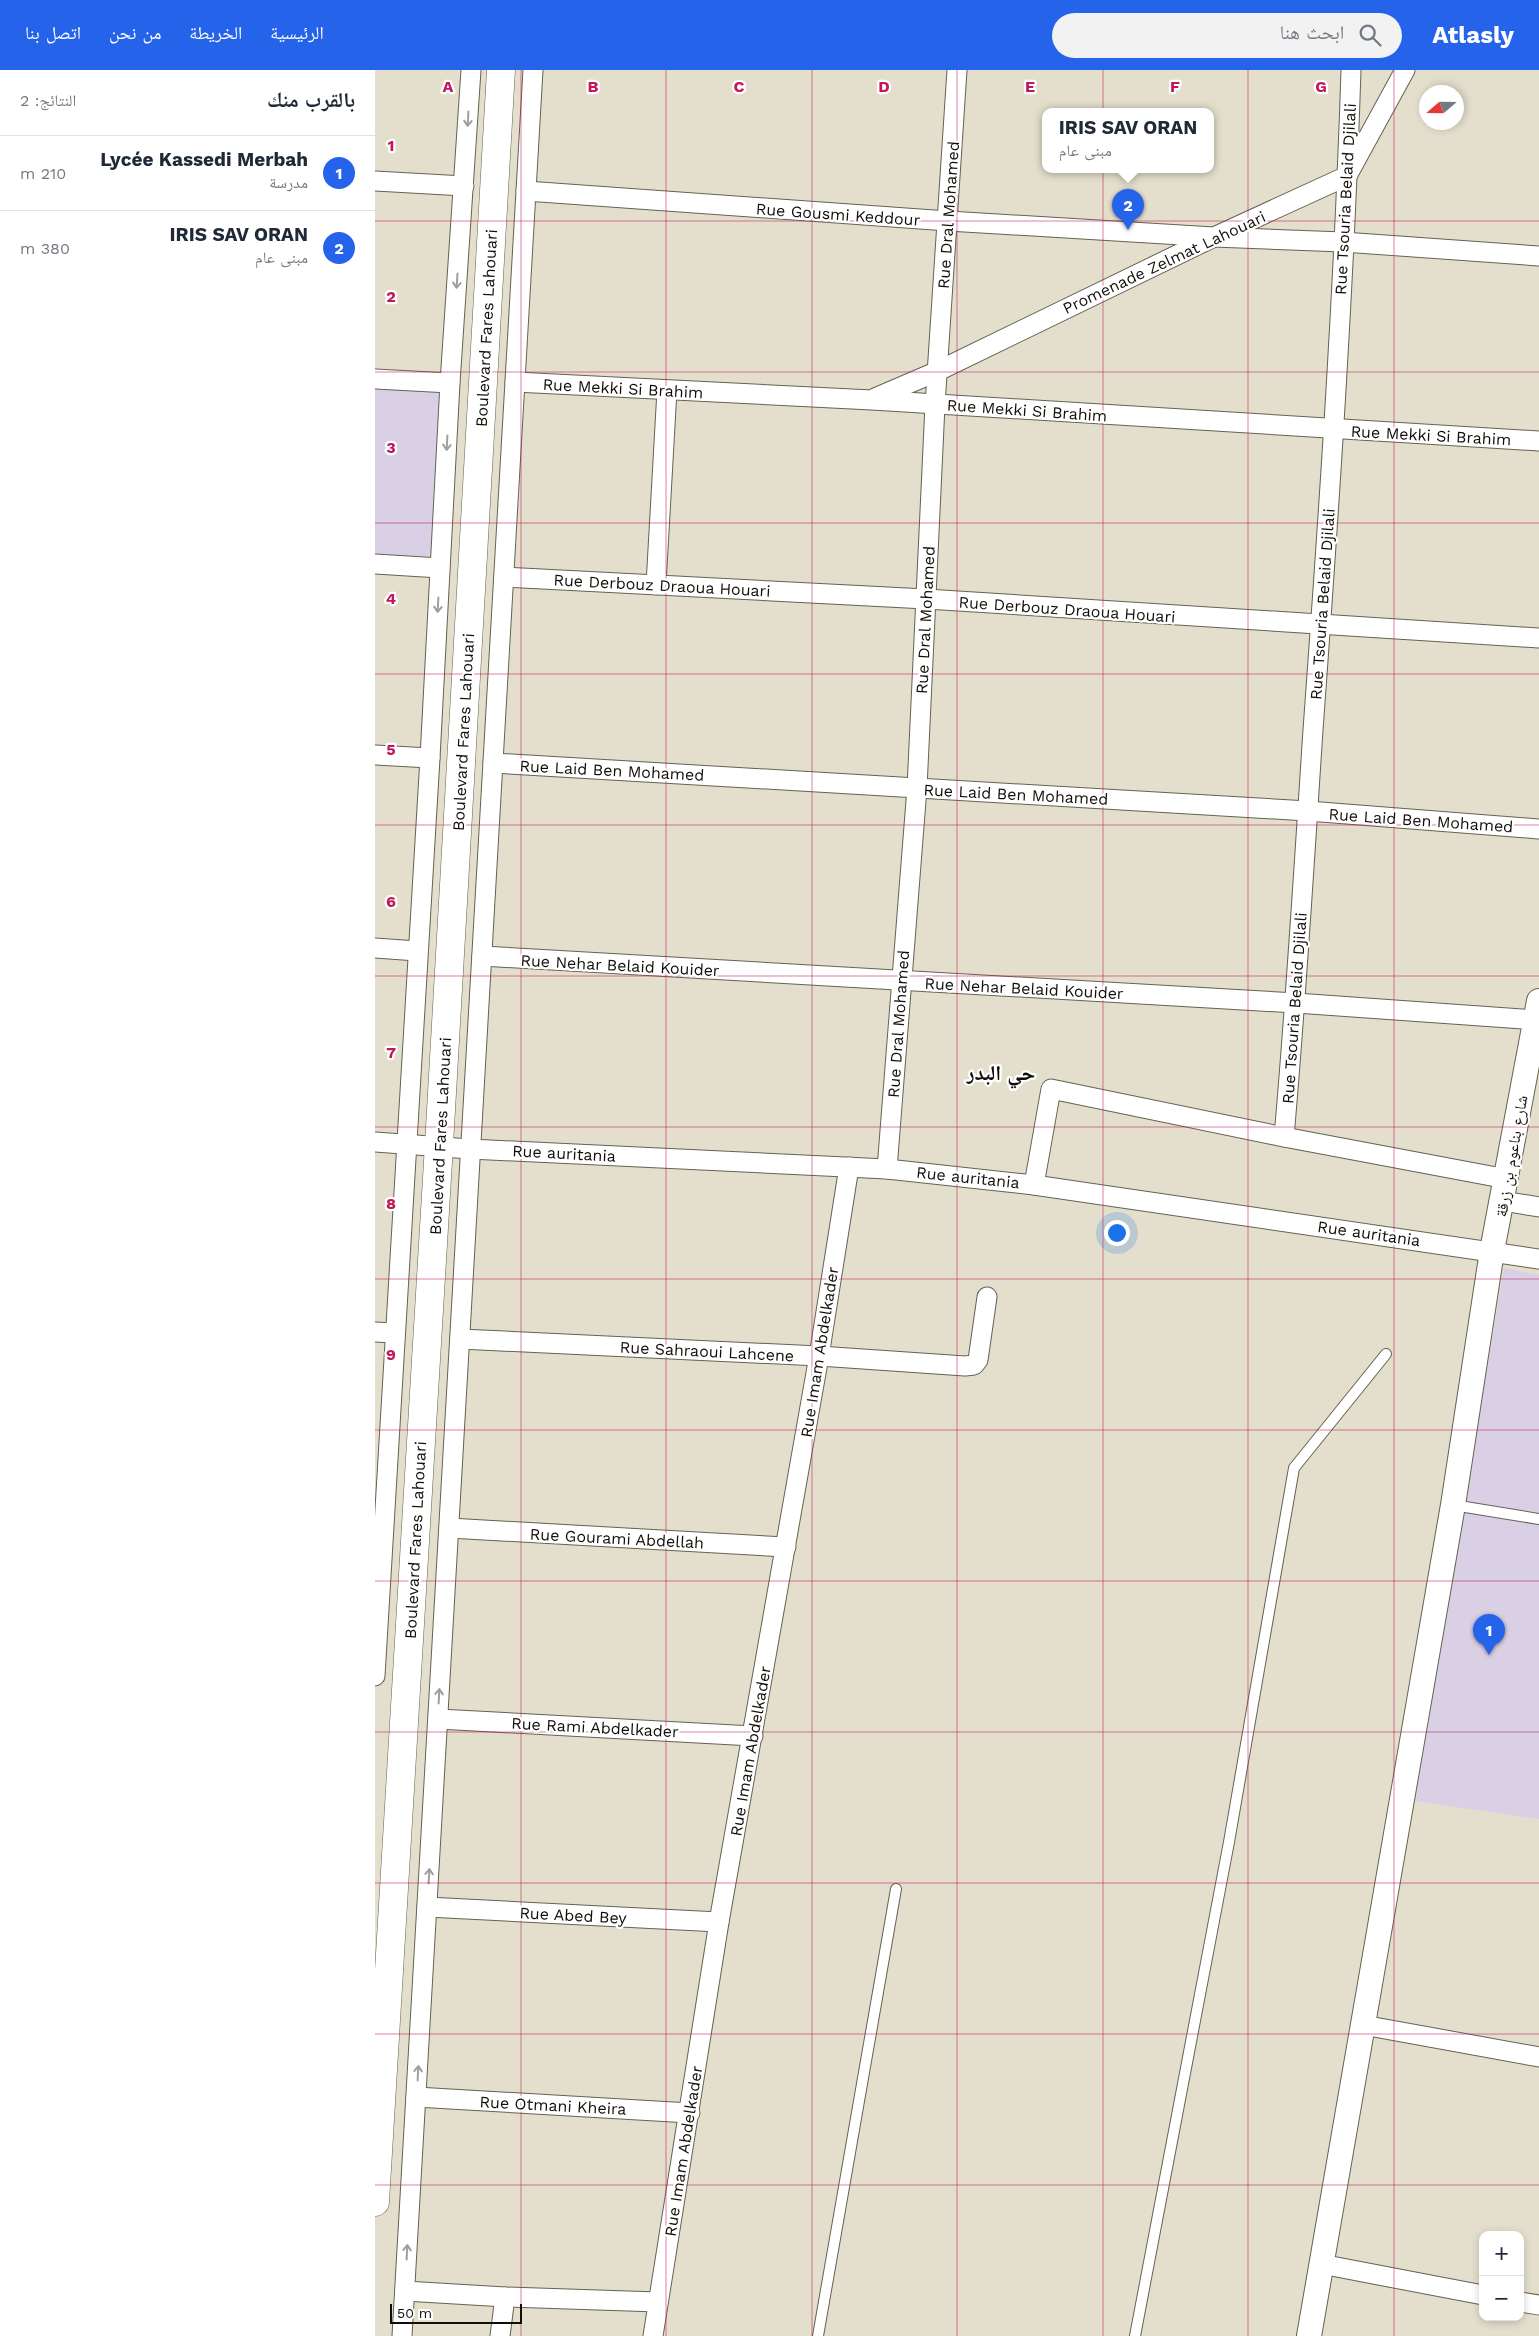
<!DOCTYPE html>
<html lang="ar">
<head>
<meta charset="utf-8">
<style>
	body { margin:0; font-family:"Work Sans","Noto Naskh Arabic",sans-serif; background:#f2f2f3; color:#1f2937; direction:rtl }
	.controls { position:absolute; right:15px; bottom:15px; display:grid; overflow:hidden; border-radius:10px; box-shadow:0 2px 8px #0003 }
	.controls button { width:45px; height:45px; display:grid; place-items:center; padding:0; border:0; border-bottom:1px solid #e0e1e3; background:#fff; color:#1f2937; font:25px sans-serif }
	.compass { position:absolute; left:1044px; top:15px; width:45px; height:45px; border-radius:50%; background:#fff; box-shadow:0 2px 8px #0003; rotate:250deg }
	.scale { position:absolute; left:15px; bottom:12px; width:132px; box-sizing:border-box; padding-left:5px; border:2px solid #100e08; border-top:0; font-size:14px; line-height:18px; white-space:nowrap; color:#100e08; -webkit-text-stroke:4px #fff; paint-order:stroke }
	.you { position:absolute; left:741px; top:1162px; width:18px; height:18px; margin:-12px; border:4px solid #fff; border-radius:50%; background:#1a73e8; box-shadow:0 0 0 8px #1a73e833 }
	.badge { display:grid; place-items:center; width:32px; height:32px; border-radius:50%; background:#2563eb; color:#fff; font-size:16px; font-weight:700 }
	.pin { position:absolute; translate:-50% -41px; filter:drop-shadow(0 1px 2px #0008) }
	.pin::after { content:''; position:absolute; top:26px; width:18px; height:15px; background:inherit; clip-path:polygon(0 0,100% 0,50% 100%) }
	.popup { position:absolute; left:667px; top:38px; width:172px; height:65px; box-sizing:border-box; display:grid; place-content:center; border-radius:10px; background:#fff; filter:drop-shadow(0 1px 4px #0005); font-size:16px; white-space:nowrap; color:#747a83 }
	.popup b { font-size:19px; color:#1f2937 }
	.popup::after { content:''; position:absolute; left:50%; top:100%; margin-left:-10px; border:10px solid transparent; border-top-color:#fff }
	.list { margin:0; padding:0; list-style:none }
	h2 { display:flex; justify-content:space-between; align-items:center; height:65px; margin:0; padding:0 20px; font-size:21px }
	h2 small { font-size:16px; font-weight:400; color:#747a83 }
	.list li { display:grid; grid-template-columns:32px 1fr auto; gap:15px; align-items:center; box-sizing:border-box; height:75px; padding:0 20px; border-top:1px solid #e0e1e3 }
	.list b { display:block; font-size:19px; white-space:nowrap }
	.list p { margin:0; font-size:16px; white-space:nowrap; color:#747a83 }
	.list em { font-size:16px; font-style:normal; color:#747a83 }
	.icon { flex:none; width:28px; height:28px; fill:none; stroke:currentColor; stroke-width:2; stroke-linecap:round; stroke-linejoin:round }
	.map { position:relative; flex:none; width:1164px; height:2266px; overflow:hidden; direction:ltr }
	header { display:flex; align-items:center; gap:30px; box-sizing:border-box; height:70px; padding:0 25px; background:#2563eb; color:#fff }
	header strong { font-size:24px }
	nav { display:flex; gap:28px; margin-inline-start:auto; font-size:18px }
	.search { width:350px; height:45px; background:#f2f2f3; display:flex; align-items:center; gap:12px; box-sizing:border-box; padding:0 18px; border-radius:28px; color:#747a83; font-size:19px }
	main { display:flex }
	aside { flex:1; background:#fff }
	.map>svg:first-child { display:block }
	.education { fill:#d9d0e5 }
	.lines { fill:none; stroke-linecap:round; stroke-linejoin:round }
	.service-casing { stroke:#656251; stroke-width:12 }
	.minor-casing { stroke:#656251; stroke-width:21 }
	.tertiary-casing { stroke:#656251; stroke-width:26 }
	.primary-casing { stroke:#656251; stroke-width:29 }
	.service { stroke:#fff; stroke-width:10 }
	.minor { stroke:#fff; stroke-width:19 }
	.tertiary { stroke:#fff; stroke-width:24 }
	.primary { stroke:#fff; stroke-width:28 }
	.oneway { stroke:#9f9f9c }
	.grid { fill:none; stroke:#c2185b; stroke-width:1; stroke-opacity:0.55 }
	.labels { text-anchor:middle; stroke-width:4.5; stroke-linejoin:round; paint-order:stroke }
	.street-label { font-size:16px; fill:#100e08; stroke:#fff }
	.district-label { font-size:21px; font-weight:bold; fill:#100e08; stroke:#fff }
	.grid-label { font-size:16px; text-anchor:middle; font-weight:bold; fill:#c2185b; stroke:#fff; stroke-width:4.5; stroke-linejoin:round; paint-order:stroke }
</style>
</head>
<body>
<header>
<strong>Atlasly</strong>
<div class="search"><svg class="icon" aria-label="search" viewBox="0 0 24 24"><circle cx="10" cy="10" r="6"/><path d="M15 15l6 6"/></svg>ابحث هنا</div>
<nav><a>الرئيسية</a><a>الخريطة</a><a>من نحن</a><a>اتصل بنا</a></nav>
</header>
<main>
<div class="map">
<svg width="1164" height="2266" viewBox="0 0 1164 2266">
	<rect width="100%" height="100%" fill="#e3dfcc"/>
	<g class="education">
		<path d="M0,309L75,313L65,498L0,494Z"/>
		<path d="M1129,1198L1164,1205V1749L1039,1731Z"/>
	</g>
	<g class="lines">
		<defs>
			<g id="service">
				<path d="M1078,1435L1164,1449"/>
				<path d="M443,2266L521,1819"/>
				<path d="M760,2266L854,1772L919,1398L1011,1284"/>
			</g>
			<g id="minor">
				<path d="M0,111L89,116"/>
				<path d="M151,121L573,151L839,167L968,172L1164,186"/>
				<path d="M0,309L75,313"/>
				<path d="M140,312L497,330L1164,371"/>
				<path d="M500,328L563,301L839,167L972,106L1030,0"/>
				<path d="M0,494L65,498"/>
				<path d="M129,507L551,529L1164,568"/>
				<path d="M281,515L292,320"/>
				<path d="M0,685L55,688"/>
				<path d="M118,693L933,741L1164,759"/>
				<path d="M0,878L42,881"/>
				<path d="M107,886L921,933L1161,950"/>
				<path d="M909,1067C921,931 929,796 938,660C954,440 969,220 976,0"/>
				<path d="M0,1072L95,1079L512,1099L659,1115L1164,1189"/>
				<path d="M512,1099L542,718L560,335L582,0"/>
				<path d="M659,1115L676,1019L909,1067L1132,1109"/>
				<path d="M1128,1131L1164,1137"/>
				<path d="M0,1262L19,1263"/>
				<path d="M85,1269L444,1286L590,1296L599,1295L603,1290L612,1227"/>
				<path d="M74,1458L411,1477"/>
				<path d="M0,1606L55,688L75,313L96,0"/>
				<path d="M63,1649L378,1666"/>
				<path d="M52,1837L344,1852"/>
				<path d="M988,1955L1164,1987"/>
				<path d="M41,2027L315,2043"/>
				<path d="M946,2194L1108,2225"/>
				<path d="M30,2221L130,2227L283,2232"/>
				<path d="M1145,2232L1164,2235"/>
				<path d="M27,2266L158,0"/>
				<path d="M125,2266L130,2227"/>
				<path d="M278,2266L344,1852L444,1286L474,1097"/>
			</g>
			<path id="tertiary" d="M934,2266L1078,1435L1117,1181L1164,931"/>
			<path id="primary" d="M0,2132L64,1075L126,0"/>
		</defs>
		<use href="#service" class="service-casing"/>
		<use href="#minor" class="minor-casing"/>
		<use href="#tertiary" class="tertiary-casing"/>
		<use href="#primary" class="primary-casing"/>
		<use href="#service" class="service"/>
		<use href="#minor" class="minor"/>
		<use href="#tertiary" class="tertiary"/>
		<use href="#primary" class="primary"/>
	</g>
	<defs><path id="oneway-shaft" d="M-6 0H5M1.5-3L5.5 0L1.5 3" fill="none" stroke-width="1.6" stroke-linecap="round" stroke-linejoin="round" transform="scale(1.25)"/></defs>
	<g class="oneway">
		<use href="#oneway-shaft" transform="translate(93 49) rotate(93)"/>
		<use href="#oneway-shaft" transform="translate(82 211) rotate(94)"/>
		<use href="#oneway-shaft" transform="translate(72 373) rotate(93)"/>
		<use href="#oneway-shaft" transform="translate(63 535) rotate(93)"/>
		<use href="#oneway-shaft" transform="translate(64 1626) rotate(-87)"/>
		<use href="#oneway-shaft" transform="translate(54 1806) rotate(-87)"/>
		<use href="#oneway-shaft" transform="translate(43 2003) rotate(-87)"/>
		<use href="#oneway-shaft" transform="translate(32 2182) rotate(-87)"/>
	</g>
	<path class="grid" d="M146,0V2266M291,0V2266M437,0V2266M582,0V2266M728,0V2266M873,0V2266M1019,0V2266M0,151H1164M0,302H1164M0,453H1164M0,604H1164M0,755H1164M0,906H1164M0,1057H1164M0,1209H1164M0,1360H1164M0,1511H1164M0,1662H1164M0,1813H1164M0,1964H1164M0,2115H1164"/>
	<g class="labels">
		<g class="street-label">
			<text transform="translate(970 129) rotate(-87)" y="6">Rue Tsouria Belaid Djilali</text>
			<text transform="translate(463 144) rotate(4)" y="6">Rue Gousmi Keddour</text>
			<text transform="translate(573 145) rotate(-86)" y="6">Rue Dral Mohamed</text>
			<text transform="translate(789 192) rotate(-25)" y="6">Promenade Zelmat Lahouari</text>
			<text transform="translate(111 258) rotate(-87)" y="6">Boulevard Fares Lahouari</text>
			<text transform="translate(248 318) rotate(3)" y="6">Rue Mekki Si Brahim</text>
			<text transform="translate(652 340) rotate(4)" y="6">Rue Mekki Si Brahim</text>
			<text transform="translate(1056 365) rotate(3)" y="6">Rue Mekki Si Brahim</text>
			<text transform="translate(287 515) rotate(3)" y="6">Rue Derbouz Draoua Houari</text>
			<text transform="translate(947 534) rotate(-86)" y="6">Rue Tsouria Belaid Djilali</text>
			<text transform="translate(692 539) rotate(4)" y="6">Rue Derbouz Draoua Houari</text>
			<text transform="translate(550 550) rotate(-87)" y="6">Rue Dral Mohamed</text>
			<text transform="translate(88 662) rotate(-87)" y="6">Boulevard Fares Lahouari</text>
			<text transform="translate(237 700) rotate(3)" y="6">Rue Laid Ben Mohamed</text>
			<text transform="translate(641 724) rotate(3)" y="6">Rue Laid Ben Mohamed</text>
			<text transform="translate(1046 750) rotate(4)" y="6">Rue Laid Ben Mohamed</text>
			<text transform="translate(245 895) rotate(3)" y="6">Rue Nehar Belaid Kouider</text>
			<text transform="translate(649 918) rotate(3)" y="6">Rue Nehar Belaid Kouider</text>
			<text transform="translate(919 938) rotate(-86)" y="6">Rue Tsouria Belaid Djilali</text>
			<text transform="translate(523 954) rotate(-86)" y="6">Rue Dral Mohamed</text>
			<text transform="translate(65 1066) rotate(-87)" y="6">Boulevard Fares Lahouari</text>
			<text transform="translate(189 1083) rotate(3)" y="6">Rue auritania</text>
			<text transform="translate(1136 1086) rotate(-80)" y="6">شارع بناعوم بن زرقة</text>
			<text transform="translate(593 1107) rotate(6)" y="6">Rue auritania</text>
			<text transform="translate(994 1163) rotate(8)" y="6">Rue auritania</text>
			<text transform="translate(332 1281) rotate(3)" y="6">Rue Sahraoui Lahcene</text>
			<text transform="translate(444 1282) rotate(-81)" y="6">Rue Imam Abdelkader</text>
			<text transform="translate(242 1468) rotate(3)" y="6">Rue Gourami Abdellah</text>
			<text transform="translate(40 1470) rotate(-87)" y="6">Boulevard Fares Lahouari</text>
			<text transform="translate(220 1657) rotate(3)" y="6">Rue Rami Abdelkader</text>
			<text transform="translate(375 1681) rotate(-80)" y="6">Rue Imam Abdelkader</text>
			<text transform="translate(198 1845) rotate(3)" y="6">Rue Abed Bey</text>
			<text transform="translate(178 2035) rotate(3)" y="6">Rue Otmani Kheira</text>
			<text transform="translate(308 2081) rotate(-81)" y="6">Rue Imam Abdelkader</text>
		</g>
		<g class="district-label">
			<text x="626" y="1010">حي البدر</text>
		</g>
	</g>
	<g class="grid-label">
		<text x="73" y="22">A</text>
		<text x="218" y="22">B</text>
		<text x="364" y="22">C</text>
		<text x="509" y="22">D</text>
		<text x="655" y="22">E</text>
		<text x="800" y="22">F</text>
		<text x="946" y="22">G</text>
		<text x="16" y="81">1</text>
		<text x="16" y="232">2</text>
		<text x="16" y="383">3</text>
		<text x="16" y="534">4</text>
		<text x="16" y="685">5</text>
		<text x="16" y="837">6</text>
		<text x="16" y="988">7</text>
		<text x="16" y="1139">8</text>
		<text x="16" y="1290">9</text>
	</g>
</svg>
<div class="controls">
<button>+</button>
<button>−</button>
</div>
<svg class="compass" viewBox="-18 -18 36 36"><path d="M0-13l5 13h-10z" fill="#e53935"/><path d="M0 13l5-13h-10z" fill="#747a83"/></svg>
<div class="scale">50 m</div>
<div class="you"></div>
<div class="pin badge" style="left:1114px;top:1585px">1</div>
<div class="pin badge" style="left:753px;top:160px">2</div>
<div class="popup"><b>IRIS SAV ORAN</b>مبنى عام</div>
</div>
<aside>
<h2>بالقرب منك<small>النتائج: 2</small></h2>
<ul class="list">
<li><span class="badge">1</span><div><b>Lycée Kassedi Merbah</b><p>مدرسة</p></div><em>210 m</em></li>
<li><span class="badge">2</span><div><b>IRIS SAV ORAN</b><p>مبنى عام</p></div><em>380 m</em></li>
</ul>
</aside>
</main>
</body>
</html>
